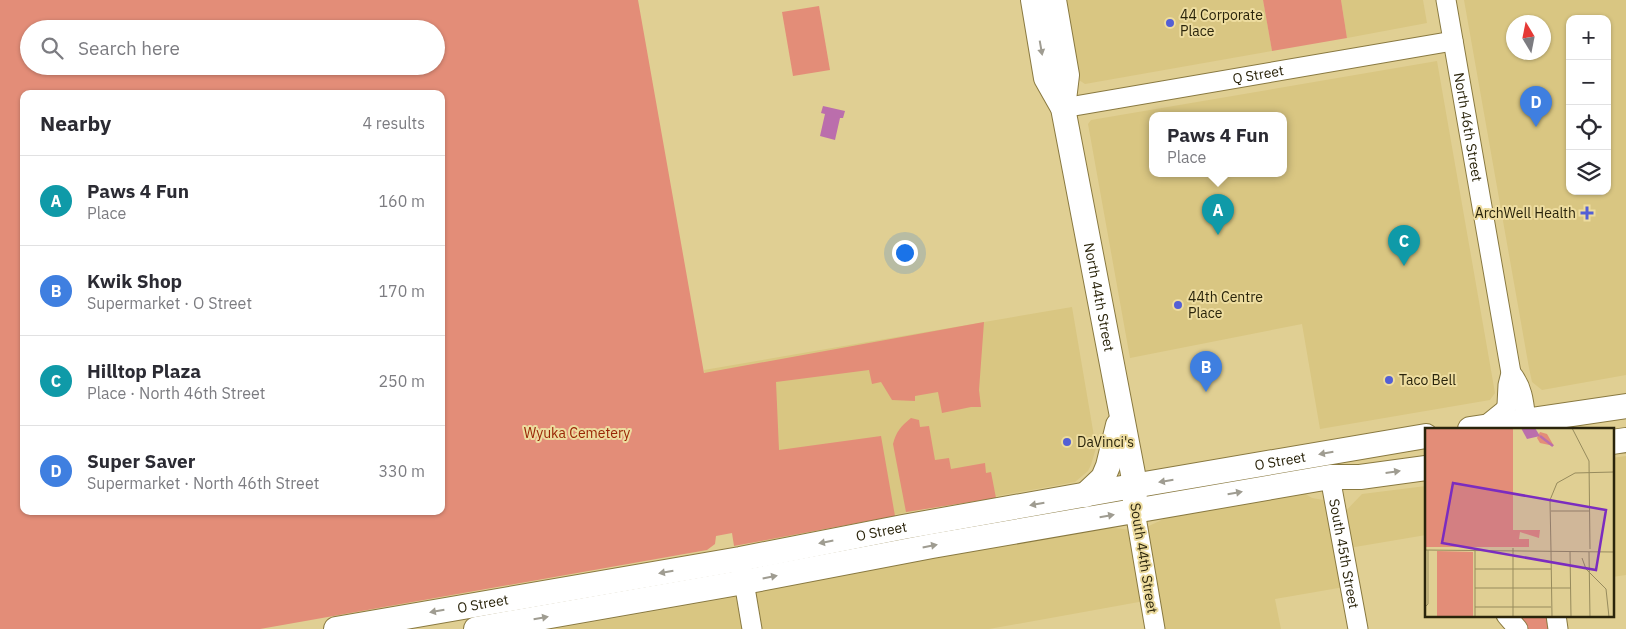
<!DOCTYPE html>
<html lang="en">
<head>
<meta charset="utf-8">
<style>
	body { margin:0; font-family:"IBM Plex Sans",sans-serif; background:#f7f7f7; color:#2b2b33 }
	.controls { position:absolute; right:15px; top:15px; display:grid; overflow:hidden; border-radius:10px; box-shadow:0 1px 4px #0004 }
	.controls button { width:45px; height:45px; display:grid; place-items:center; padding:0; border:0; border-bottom:1px solid #e1e1e2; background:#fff; color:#2b2b33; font:25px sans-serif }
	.compass { position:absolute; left:1506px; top:15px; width:45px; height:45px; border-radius:50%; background:#fff; box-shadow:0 1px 4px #0004; rotate:350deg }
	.you { position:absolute; left:904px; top:252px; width:18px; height:18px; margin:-12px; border:4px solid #fff; border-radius:50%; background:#1a73e8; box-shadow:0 0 0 8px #1a73e833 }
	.badge { display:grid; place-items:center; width:32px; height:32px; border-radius:50%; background:#535fd5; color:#fff; font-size:16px; font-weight:700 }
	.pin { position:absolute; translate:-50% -41px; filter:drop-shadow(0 1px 2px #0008) }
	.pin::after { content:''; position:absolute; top:26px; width:18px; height:15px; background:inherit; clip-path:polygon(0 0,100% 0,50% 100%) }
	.popup { position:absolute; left:1149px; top:112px; width:138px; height:65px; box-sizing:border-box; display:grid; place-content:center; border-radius:10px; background:#fff; filter:drop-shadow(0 1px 4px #0005); font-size:16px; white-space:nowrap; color:#7c7c81 }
	.popup b { font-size:19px; color:#2b2b33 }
	.popup::after { content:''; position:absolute; left:50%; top:100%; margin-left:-10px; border:10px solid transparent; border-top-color:#fff }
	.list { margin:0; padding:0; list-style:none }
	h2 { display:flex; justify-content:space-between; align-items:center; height:65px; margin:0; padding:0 20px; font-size:21px }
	h2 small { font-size:16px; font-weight:400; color:#7c7c81 }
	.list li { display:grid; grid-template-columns:32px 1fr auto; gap:15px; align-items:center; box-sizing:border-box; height:90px; padding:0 20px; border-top:1px solid #e1e1e2 }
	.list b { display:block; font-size:19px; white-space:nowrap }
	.list p { margin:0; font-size:16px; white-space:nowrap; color:#7c7c81 }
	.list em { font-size:16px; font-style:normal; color:#7c7c81 }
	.icon { flex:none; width:28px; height:28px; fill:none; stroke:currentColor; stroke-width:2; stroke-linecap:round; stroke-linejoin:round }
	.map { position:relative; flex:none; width:1626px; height:629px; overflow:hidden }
	.search { position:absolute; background:#fff; box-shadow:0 1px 4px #0004; left:20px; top:20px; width:425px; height:55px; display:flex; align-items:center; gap:12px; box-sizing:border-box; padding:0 18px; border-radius:28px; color:#7c7c81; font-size:19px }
	.panel { position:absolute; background:#fff; box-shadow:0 1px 4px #0004; left:20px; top:90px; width:425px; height:425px; border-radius:10px }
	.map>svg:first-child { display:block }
	.built { fill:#d9c682; fill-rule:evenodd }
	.green { fill:#e38d78; fill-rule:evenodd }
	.water { fill:#bb6eac }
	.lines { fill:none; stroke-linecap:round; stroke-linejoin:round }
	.minor-casing { stroke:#897940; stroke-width:21 }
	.major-casing { stroke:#897940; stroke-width:26 }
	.minor { stroke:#fff; stroke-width:19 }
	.major { stroke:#fff; stroke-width:24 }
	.oneway { fill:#9f9c91 }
	.poi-dot { fill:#535fd5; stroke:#eddc9f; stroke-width:2 }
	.labels { text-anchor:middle; stroke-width:4; stroke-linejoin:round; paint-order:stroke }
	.poi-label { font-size:14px; fill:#2a240b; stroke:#eddc9f; text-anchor:start }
	.street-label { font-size:14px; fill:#2a240b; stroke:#eddc9f }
	.park-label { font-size:14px; fill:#992505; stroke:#eddc9f }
	.inset-river { fill:none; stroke:#bb6eac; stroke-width:2.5 }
	.inset-road { fill:none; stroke:#978b5d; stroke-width:1 }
	.view { fill:#7b2cbf; fill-opacity:0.15; stroke:#7b2cbf; stroke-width:2.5 }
	.inset-edge { fill:none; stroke:#2a240b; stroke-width:2.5 }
</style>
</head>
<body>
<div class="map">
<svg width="1626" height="629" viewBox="0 0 1626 629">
	<rect width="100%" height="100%" fill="#e0cf93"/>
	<g class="built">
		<path d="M1066,0H1263L1272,51L1085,84L1079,80Z"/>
		<path d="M1341,0H1423L1427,23L1347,38Z"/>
		<path d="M1464,0H1626V375L1542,390L1532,382L1529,368ZM1570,19H1607V191H1570ZM1514,22H1544V52H1514Z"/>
		<path d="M1437,61L1495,393L1490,400L1320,429L1302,324L1130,358L1088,124L1091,120ZM1283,116V174H1153V116Z"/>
		<path d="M1072,307L1096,448L1091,465L1088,471L1075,482L881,517L764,541L733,533L704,370Z"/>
		<path d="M1626,456V575L1612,577V458Z"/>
		<path d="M1426,486V535L1343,549L1350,586L1275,599L1281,629H1155L1150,600L989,629H554L746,595L850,572L1108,527L1138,531L1166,518L1304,493L1312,498L1335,502L1338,519L1362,494Z"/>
	</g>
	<g class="green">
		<path d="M0,0H638L704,373L984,322L979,390L981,407H971L942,413L938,392L915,396V401L892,400L881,382L872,384L869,370L776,382L779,450L881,436L895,516L734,546L732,533L716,536L715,544L707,550L260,629H0ZM29,29H436V66H29ZM24,94H441V511H24Z"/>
		<path d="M1263,0H1341L1347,38L1272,51Z"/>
		<path d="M819,6L830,70L793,76L782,12Z"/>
		<path d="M911,418L919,420L920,427L929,426L935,460L949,458L951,469L985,463L986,473L991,472L996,498L906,512L893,444C896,432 901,426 911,418Z"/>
		<path d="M1506,615H1556L1558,629H1518Z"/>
	</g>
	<path class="water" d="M823,106L845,111L843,118H840L835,140L820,136L825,114L821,113Z"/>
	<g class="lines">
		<defs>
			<g id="minor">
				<path id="s1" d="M1446,0L1511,373L1508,385L1507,405L1505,410L1484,427"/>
				<path id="s2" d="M1063,108L1453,41"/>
				<path d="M1511,373C1523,387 1524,403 1526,421"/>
				<path id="s3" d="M1330,477L1358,629"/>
				<path d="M1135,511L1155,629"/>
				<path d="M742,570L752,629"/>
				<path d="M1506,615L1518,629"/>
				<path d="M1556,615L1558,629"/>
			</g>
			<g id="major">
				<path id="s4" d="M1033,0L1046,78L1063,108L1133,474L1135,501"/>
				<path d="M1054,0L1067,75L1063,108"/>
				<path d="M1470,429L1626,406"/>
				<path d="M1612,442L1626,440"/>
				<path d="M1085,495L1103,478L1108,466L1118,425"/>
				<path id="s5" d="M336,629L740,559L903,527L1133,486L1426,436"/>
				<path d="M476,629L744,582L932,546L1330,477H1360L1426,468"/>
			</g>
		</defs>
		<use href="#minor" class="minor-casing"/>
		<use href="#major" class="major-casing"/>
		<use href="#minor" class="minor"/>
		<use href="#major" class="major"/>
	</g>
	<defs><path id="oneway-solid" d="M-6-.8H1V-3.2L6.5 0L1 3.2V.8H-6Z" transform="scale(1.25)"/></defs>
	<g class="oneway">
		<use href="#oneway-solid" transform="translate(1041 48) rotate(80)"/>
		<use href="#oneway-solid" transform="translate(1326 453) rotate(170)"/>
		<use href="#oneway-solid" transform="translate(1393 472) rotate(-8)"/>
		<use href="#oneway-solid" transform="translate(1166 481) rotate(171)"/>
		<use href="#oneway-solid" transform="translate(1235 493) rotate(-10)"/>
		<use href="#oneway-solid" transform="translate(1037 504) rotate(170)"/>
		<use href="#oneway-solid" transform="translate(1107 516) rotate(-10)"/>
		<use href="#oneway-solid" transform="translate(826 542) rotate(169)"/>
		<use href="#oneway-solid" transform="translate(930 546) rotate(-11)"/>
		<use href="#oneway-solid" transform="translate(666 572) rotate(170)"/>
		<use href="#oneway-solid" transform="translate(770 577) rotate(-11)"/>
		<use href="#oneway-solid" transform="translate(437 611) rotate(170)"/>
		<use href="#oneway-solid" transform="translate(541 618) rotate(-10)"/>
	</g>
	<g class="poi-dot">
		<circle cx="1170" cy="23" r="5"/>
		<path d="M1584.5 205.5h5v5h5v5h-5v5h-5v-5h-5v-5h5z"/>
		<circle cx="1178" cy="305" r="5"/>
		<circle cx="1389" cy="380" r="5"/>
		<circle cx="1067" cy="442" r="5"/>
	</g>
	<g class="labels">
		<g class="poi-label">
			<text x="1180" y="20">44 Corporate<tspan x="1180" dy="16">Place</tspan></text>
			<text x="1576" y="218" text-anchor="end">ArchWell Health</text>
			<text x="1188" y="302">44th Centre<tspan x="1188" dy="16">Place</tspan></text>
			<text x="1399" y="385">Taco Bell</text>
			<text x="1077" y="447">DaVinci's</text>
		</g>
		<g class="street-label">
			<text dy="5" stroke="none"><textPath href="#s2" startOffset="198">Q Street</textPath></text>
			<text dy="5" stroke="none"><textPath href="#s1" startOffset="129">North 46th Street</textPath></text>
			<text dy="5" stroke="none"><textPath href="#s4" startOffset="306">North 44th Street</textPath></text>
			<text dy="5" stroke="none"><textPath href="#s5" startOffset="959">O Street</textPath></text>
			<text dy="5" stroke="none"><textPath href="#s5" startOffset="554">O Street</textPath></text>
			<text dy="5" stroke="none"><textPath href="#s3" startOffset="78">South 45th Street</textPath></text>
			<text transform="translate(1144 558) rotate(81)" y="5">South 44th Street</text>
			<text dy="5" stroke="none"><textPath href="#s5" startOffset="149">O Street</textPath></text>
		</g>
		<g class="park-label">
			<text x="577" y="438">Wyuka Cemetery</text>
		</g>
	</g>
	<g transform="translate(1425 428)">
		<rect width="189" height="189" fill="#e0cf93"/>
		<path d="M0,0H88V102H115L114,110L95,104L94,111H104V119H0ZM115,4L122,6L129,18L115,15L112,10ZM12,123L48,124V189H12Z" fill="#e38d78"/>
		<path d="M96,0H110L115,8L102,11Z" fill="#bb6eac"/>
		<path class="inset-river" d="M115,8L128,18"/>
		<path class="inset-road" d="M147,0L164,33L165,121M126,83H164M88,120V189M50,121V189M0,122L189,124M126,123L127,189M126,123L125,72L132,55L150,45L189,44M145,123L146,189M164,124L165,189M157,130L161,141L181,161L184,189M50,141H126M50,160H146M0,179L3,176V122M50,179H126"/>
		<path class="view" d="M28,55L181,82L171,142L17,115Z"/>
		<rect width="189" height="189" class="inset-edge"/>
	</g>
</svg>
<div class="controls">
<button>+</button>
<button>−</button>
<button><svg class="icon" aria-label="locate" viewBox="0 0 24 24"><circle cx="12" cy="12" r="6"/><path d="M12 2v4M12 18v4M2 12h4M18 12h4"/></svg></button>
<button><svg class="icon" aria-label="layers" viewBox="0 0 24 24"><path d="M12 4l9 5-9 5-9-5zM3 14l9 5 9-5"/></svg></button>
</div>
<svg class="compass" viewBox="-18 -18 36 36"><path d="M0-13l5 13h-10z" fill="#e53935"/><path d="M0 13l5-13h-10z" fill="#7c7c81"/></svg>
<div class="you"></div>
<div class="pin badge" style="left:1218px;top:235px;background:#0f9aa8">A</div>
<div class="popup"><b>Paws 4 Fun</b>Place</div>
<div class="pin badge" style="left:1206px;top:392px;background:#3f7fe0">B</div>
<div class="pin badge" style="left:1404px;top:266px;background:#0f9aa8">C</div>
<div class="pin badge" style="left:1536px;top:127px;background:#3f7fe0">D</div>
<div class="search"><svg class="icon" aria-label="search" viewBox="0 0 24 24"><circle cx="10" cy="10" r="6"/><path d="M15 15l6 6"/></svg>Search here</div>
<section class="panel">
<h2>Nearby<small>4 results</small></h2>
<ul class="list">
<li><span class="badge" style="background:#0f9aa8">A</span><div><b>Paws 4 Fun</b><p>Place</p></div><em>160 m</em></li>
<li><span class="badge" style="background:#3f7fe0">B</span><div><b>Kwik Shop</b><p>Supermarket · O Street</p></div><em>170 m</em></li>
<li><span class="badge" style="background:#0f9aa8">C</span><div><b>Hilltop Plaza</b><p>Place · North 46th Street</p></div><em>250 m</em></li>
<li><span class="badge" style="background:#3f7fe0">D</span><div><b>Super Saver</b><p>Supermarket · North 46th Street</p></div><em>330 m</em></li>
</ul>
</section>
</div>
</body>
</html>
